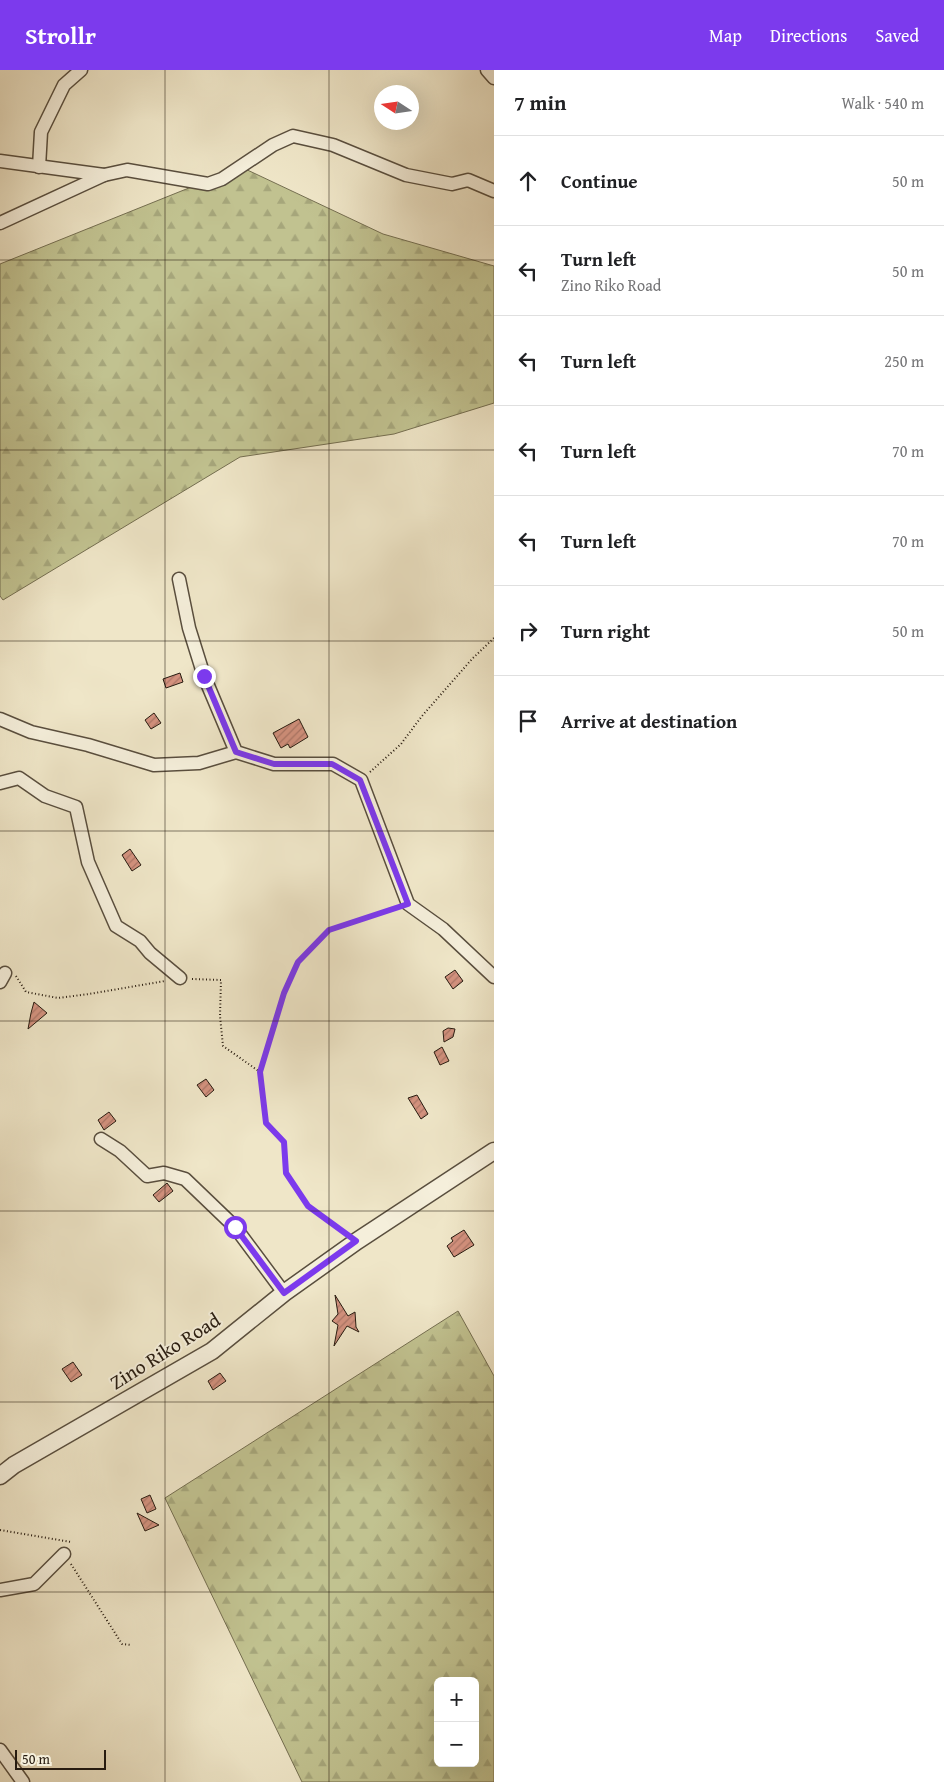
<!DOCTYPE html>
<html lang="en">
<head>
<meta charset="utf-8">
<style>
	body { margin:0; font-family:"Gentium Book Plus",serif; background:#f6f6f6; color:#202124 }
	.controls { position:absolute; right:15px; bottom:15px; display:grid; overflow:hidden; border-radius:8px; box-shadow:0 5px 20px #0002 }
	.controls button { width:45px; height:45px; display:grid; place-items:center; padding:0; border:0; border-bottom:1px solid #e0e0e0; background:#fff; color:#202124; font:25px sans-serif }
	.compass { position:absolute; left:374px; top:15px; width:45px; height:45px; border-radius:50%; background:#fff; box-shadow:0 5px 20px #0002; rotate:282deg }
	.scale { position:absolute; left:15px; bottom:12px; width:91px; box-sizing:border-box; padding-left:5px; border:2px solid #271b10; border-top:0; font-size:14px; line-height:18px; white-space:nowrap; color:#271b10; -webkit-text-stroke:4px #f5efdb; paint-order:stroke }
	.stop { position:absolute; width:15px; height:15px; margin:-11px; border:4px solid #7c3aed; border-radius:50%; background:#fff }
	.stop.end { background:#7c3aed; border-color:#fff; box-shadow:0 1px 5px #0008 }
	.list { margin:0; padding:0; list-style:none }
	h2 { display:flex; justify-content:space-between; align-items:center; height:65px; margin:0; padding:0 20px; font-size:21px }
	h2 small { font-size:16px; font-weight:400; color:#757577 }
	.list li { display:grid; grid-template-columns:32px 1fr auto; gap:15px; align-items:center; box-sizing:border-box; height:90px; padding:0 20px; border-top:1px solid #e0e0e0 }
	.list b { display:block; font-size:19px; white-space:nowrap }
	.list p { margin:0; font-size:16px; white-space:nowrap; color:#757577 }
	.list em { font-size:16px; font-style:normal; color:#757577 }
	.icon { flex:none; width:28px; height:28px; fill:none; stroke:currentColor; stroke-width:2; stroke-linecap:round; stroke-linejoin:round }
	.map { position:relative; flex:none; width:494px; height:1712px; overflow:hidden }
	header { display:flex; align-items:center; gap:30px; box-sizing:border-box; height:70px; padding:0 25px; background:#7c3aed; color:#fff }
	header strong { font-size:24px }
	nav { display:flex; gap:28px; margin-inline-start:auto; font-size:18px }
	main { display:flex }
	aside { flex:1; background:#fff }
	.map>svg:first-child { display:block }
	.forest { fill:url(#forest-firs); stroke:#746e50; fill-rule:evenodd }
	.building { fill:url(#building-hatch); stroke:#271b10 }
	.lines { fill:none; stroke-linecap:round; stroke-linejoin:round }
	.minor-casing { stroke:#594e3e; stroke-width:15 }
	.tertiary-casing { stroke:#594e3e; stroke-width:19 }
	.path { stroke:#271b10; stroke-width:2; stroke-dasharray:1 2.5; stroke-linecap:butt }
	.minor { stroke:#f5efdb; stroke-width:12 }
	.tertiary { stroke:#f5efdb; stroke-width:16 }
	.route { stroke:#7c3aed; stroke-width:6 }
	.grid { fill:none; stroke:#271b10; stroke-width:1; stroke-opacity:0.55 }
	.labels { text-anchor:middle; stroke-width:4; stroke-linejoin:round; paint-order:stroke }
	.street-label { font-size:20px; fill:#271b10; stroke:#f5efdb }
</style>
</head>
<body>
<header>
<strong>Strollr</strong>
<nav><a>Map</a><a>Directions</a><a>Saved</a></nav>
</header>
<main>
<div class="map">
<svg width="494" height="1712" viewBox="0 0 494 1712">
	<defs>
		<pattern id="forest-firs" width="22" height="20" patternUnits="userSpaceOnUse" patternTransform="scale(1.25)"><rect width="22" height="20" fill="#c1c290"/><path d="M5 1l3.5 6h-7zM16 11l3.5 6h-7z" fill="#a6a67b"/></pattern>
		<pattern id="building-hatch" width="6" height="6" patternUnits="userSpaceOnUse" patternTransform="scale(1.25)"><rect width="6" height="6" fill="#d4927f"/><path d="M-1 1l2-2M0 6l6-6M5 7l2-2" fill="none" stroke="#ac7667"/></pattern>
	</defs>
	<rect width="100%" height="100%" fill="#efe6c8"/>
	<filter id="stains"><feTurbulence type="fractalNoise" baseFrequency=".004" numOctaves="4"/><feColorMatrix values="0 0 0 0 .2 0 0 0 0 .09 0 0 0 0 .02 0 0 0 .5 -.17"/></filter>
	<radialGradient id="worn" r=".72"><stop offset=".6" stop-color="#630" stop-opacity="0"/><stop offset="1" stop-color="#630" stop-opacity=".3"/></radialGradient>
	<g class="forest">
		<path d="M241,97L383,164L494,196V333L394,364L240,387L3,530L0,526V194Z"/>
		<path d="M458,1241L494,1306V1712H302L165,1428ZM438,1611H475V1693H438Z"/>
	</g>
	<g class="building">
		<path d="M180,603L183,612L166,618L163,609Z"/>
		<path d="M154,643L161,653L151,659L145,650Z"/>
		<path d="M299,649L308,667L290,678L288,674L281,678L273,663Z"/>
		<path d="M130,779L141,795L132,801L122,785Z"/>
		<path d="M455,900L463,911L453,919L445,907Z"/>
		<path d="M34,932L47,943L28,959L31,943Z"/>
		<path d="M448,958L455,959L453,967L444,972L443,961Z"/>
		<path d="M442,977L449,991L440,995L434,982Z"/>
		<path d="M206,1009L214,1020L206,1027L197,1015Z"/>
		<path d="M417,1025L428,1044L421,1049L408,1028Z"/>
		<path d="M109,1042L116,1051L104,1060L98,1050Z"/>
		<path d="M167,1113L173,1121L159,1132L153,1125Z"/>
		<path d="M464,1160L474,1175L454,1187L447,1176L453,1171L451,1168Z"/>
		<path d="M335,1225L348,1246L355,1242L356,1257L359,1262L347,1256L334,1276L338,1255L332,1251L338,1244Z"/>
		<path d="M73,1292L82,1305L71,1312L62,1299Z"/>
		<path d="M220,1303L226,1311L213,1320L208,1311Z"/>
		<path d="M150,1425L156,1439L147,1443L141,1429Z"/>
		<path d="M137,1443L159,1455L145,1461Z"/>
	</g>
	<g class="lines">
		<defs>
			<g id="minor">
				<path d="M487,0L494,8"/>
				<path d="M0,91L104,105"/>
				<path d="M39,97L41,62L64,15L81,0"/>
				<path d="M0,153L104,105L127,100L208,114L222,109L273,75L293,66L333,75L406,105L452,114L468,110L494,121"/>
				<path d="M179,509L189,558L204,606L236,682L274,694H333L361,710L408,834L443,859L494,907"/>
				<path d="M0,649L31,662L88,675L154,695L199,693L236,682"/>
				<path d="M0,713L19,708L45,726L76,737L88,792L116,856L140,871L150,883L180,908"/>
				<path d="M0,912L5,903"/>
				<path d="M101,1069L120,1081L147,1106L164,1103L185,1109L235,1157L284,1223"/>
				<path d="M0,1520L34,1514L64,1484"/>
				<path d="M0,1680L23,1712"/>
			</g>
			<path id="tertiary" d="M0,1406L14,1395L212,1281L284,1223L357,1171L494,1081"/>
		</defs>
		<use href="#minor" class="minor-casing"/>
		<use href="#tertiary" class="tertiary-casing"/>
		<g class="path">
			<path d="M370,702L401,674L422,646L472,589L494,568"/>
			<path d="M16,906L26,922L58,928L89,924L165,911"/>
			<path d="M192,909L221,910L220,946L223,976L260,1002L266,1053L284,1072L286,1103L308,1135L344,1162"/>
			<path d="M260,1002L284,923L298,892L329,860L397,838"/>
			<path d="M0,1460L71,1472L70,1473"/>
			<path d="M71,1494L122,1574L132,1575"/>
		</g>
		<use href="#minor" class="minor"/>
		<use href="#tertiary" class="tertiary"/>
	</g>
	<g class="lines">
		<path class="route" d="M204,606L236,682L274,694H332L360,710L408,834L329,860L298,892L284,923L260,1002L266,1053L284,1072L286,1103L308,1136L356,1171L284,1223L235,1157"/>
	</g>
	<path class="grid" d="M165,0V1712M329,0V1712M0,190H494M0,380H494M0,571H494M0,761H494M0,951H494M0,1141H494M0,1332H494M0,1522H494"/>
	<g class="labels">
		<g class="street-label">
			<text transform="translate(165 1281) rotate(-32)" y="7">Zino Riko Road</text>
		</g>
	</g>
	<rect width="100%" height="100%" filter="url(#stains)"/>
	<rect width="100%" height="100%" fill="url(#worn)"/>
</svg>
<div class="controls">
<button>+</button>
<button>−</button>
</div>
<svg class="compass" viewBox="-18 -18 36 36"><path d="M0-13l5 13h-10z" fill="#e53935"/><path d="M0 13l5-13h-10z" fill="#757577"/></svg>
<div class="scale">50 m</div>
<div class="stop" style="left:235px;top:1157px"></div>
<div class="stop end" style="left:204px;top:606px"></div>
</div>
<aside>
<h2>7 min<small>Walk · 540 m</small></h2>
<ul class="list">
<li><svg class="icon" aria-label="ahead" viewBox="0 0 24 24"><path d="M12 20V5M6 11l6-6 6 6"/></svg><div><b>Continue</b></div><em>50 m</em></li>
<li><svg class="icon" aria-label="left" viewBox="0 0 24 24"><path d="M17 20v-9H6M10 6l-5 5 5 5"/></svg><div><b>Turn left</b><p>Zino Riko Road</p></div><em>50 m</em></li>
<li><svg class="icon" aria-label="left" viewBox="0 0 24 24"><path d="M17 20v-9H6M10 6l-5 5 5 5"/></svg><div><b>Turn left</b></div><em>250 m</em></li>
<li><svg class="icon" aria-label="left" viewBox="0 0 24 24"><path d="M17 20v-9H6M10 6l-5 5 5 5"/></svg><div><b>Turn left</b></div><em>70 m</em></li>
<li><svg class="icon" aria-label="left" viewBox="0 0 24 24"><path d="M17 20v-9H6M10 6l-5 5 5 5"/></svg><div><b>Turn left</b></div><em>70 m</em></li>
<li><svg class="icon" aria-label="right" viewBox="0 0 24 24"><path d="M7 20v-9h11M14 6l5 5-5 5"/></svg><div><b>Turn right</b></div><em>50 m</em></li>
<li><svg class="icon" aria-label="arrive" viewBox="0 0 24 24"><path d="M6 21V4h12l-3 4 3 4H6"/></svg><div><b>Arrive at destination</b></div></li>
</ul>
</aside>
</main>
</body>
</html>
